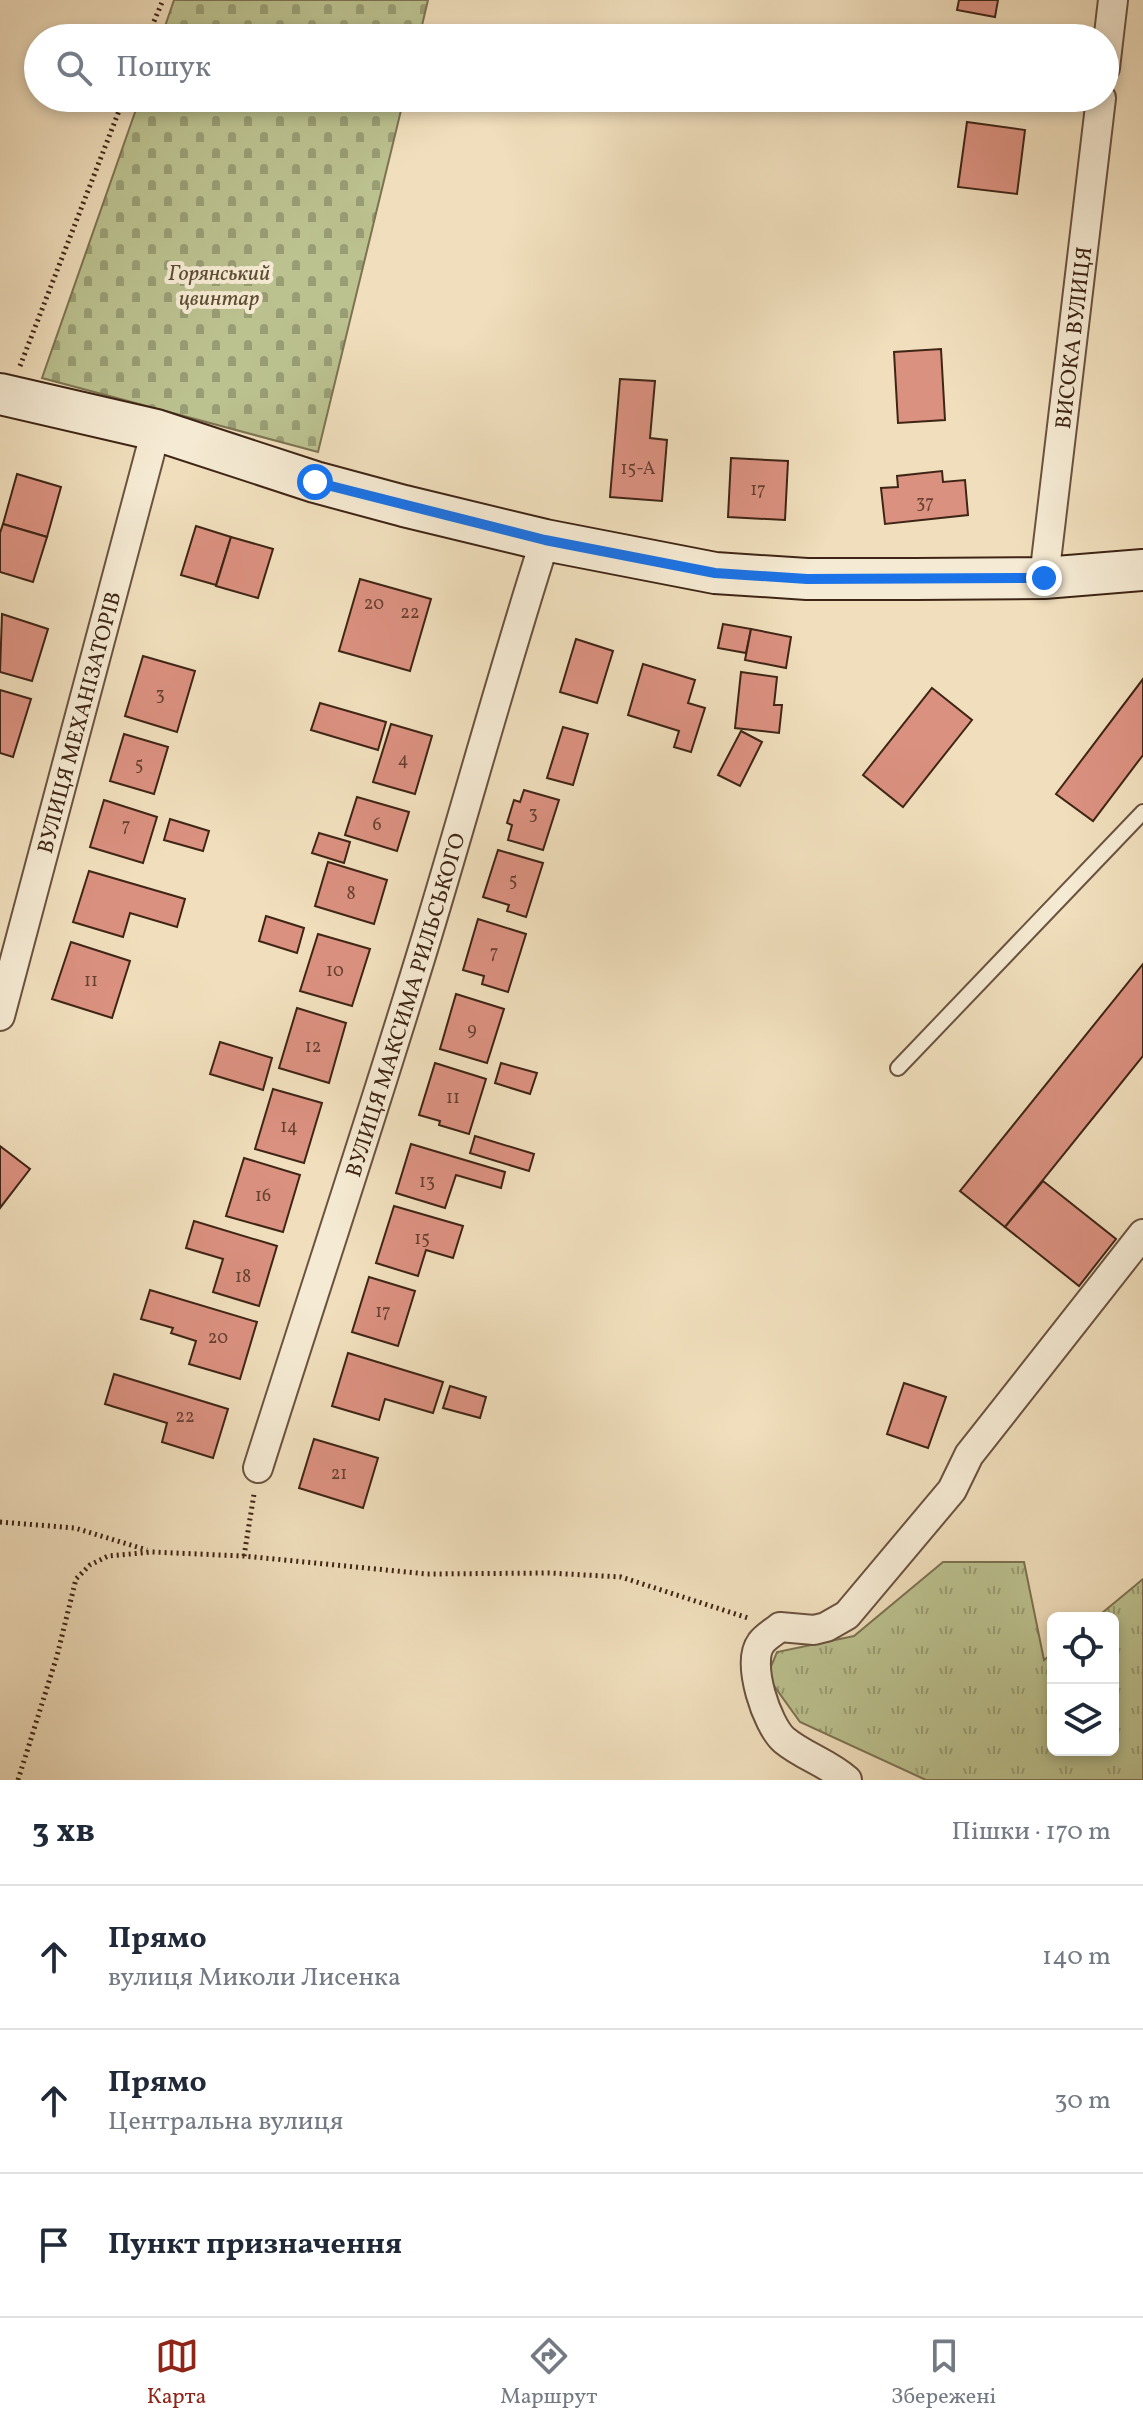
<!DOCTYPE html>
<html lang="uk">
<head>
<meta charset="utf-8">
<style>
	body { margin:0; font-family:Vollkorn,serif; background:#f6f6f7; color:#1f2937 }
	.controls { position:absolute; right:24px; bottom:24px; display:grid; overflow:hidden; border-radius:12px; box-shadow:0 4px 12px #0003 }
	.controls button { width:72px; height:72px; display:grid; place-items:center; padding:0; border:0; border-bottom:2px solid #e0e1e3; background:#fff; color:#1f2937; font:40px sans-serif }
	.stop { position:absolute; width:24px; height:24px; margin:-18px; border:6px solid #1a73e8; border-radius:50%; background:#fff }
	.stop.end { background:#1a73e8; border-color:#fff; box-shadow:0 2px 8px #0008 }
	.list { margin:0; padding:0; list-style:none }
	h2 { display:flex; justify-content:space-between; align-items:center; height:104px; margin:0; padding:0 32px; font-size:34px }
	h2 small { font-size:26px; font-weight:400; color:#747a83 }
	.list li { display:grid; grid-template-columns:52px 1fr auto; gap:24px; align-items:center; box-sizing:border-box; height:144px; padding:0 32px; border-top:2px solid #e0e1e3 }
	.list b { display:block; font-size:30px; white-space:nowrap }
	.list p { margin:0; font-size:26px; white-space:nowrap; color:#747a83 }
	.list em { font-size:26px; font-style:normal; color:#747a83 }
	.icon { flex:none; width:44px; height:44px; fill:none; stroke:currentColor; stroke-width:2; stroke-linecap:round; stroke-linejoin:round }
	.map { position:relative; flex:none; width:1143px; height:1780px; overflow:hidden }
	.search { position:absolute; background:#fff; box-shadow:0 4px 12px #0003; left:24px; right:24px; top:24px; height:88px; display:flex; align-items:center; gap:20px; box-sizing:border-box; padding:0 28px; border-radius:44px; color:#747a83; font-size:30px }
	.sheet { height:536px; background:#fff }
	nav { display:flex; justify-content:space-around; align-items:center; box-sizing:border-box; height:112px; border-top:2px solid #e0e1e3; background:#fff; font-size:22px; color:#747a83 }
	nav a { display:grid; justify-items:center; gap:4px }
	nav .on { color:#8f2418 }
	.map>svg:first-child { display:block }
	.grass { fill:url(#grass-tufts); stroke:#7d7352; stroke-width:2 }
	.cemetery { fill:url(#cemetery-stones); stroke:#7d7352; stroke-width:2 }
	.building { fill:#db9180; stroke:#3f2515; stroke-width:2 }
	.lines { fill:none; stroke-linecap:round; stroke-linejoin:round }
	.lane-casing { stroke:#6b533f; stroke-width:18 }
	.street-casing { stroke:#6b533f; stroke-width:32 }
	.secondary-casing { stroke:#3f2515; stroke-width:44 }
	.path { stroke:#3f2515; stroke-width:5; stroke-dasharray:2 4; stroke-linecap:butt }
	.lane { stroke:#f5ead3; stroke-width:14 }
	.street { stroke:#f5ead3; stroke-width:28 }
	.secondary { stroke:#f5ead3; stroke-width:40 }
	.route { stroke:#1a73e8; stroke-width:10 }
	.labels { text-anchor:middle; stroke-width:8; stroke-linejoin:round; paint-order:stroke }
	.number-label { font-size:18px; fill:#664030 }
	.park-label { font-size:22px; font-style:italic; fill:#5e4c34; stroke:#f5ead3 }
	.street-label { font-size:22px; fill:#3f2515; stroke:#f5ead3 }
</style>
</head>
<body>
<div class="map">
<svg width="1143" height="1780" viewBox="0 0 1143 1780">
	<defs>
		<pattern id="grass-tufts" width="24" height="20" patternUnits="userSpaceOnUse" patternTransform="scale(2)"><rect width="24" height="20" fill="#bbc18f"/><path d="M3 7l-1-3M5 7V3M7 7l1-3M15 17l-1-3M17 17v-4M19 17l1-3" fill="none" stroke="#999d74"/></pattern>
		<pattern id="cemetery-stones" width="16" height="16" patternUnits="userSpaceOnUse" patternTransform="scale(2)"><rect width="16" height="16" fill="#bbc18f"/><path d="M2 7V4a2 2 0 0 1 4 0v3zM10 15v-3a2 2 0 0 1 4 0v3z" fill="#999d74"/></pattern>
	</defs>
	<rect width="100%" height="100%" fill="#f0debc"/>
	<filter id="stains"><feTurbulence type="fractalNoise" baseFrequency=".0025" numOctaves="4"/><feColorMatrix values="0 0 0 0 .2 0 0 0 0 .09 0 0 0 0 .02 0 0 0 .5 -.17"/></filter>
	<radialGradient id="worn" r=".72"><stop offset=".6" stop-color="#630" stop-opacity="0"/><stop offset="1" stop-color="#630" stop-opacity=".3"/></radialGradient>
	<path class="grass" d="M943,1562H1024L1044,1660L1053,1653V1750H1113V1618H1096L1143,1579V1780H926L800,1722L767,1676L777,1652L854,1636Z"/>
	<g class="cemetery">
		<path d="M174,0H428L419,38H161Z"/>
		<path d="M140,98H404L318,452L42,378Z"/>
	</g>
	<g class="building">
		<path d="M959,0H998L995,17L957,10Z"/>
		<path d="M967,122L1025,130L1017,194L958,187Z"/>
		<path d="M941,349L945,420L898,423L894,352Z"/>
		<path d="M620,379L655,381L650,438L667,440L662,501L610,497Z"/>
		<path d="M731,458L788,461L785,520L728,517Z"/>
		<path d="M942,471L943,482L965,480L968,515L885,524L881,488L898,487L897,476Z"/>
		<path d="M17,474L61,487L47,537L3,524Z"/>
		<path d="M3,524L47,537L33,582L0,572V533Z"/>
		<path d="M196,526L231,537L216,585L181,575Z"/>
		<path d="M231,537L273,549L258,598L216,586Z"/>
		<path d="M360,579L431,599L410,671L339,651Z"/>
		<path d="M2,614L48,629L32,681L0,672Z"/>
		<path d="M723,624L751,629L746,653L718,648Z"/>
		<path d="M751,629L791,637L786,668L745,660Z"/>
		<path d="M576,639L613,651L597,703L560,692Z"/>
		<path d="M143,656L195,671L177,732L125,716Z"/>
		<path d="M643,664L695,680L688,703L705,708L691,752L674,747L679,731L628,715Z"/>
		<path d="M741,672L777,677L774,705H782L779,733L735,728Z"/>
		<path d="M1143,679V755L1093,821L1056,794Z"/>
		<path d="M932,688L972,720L903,807L863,775Z"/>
		<path d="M0,690L31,699L13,757L0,753Z"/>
		<path d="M320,703L386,722L378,750L311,730Z"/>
		<path d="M391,724L432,736L415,794L373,782Z"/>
		<path d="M563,727L588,734L573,785L547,778Z"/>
		<path d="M741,731L762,742L740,786L718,775Z"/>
		<path d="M124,734L168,747L154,794L110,781Z"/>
		<path d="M524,790L559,800L543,850L508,840L512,825L507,823L514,800L520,802Z"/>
		<path d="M357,797L409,812L397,851L345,835Z"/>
		<path d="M104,800L157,817L143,863L90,847Z"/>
		<path d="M170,819L209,831L203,851L164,840Z"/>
		<path d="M319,833L350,842L344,863L312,853Z"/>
		<path d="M498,850L543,863L526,917L507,911L509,905L483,897Z"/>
		<path d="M328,862L387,880L374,924L315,906Z"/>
		<path d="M89,871L185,899L177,927L130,913L123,937L73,922Z"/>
		<path d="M266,916L304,928L297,953L259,941Z"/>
		<path d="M478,919L526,934L508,992L482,984L484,976L463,970Z"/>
		<path d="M318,934L370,949L352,1006L300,991Z"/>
		<path d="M71,942L130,961L112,1018L52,999Z"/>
		<path d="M1143,964V1056L1005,1227L960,1191Z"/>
		<path d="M456,994L504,1009L487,1063L440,1049Z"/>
		<path d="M297,1008L346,1023L329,1083L279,1068Z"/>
		<path d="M220,1042L272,1058L263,1090L210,1074Z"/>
		<path d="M435,1063L486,1079L469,1134L439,1125L440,1121L419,1115Z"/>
		<path d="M501,1063L537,1073L530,1094L495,1083Z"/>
		<path d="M273,1089L322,1103L304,1163L255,1149Z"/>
		<path d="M475,1136L534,1154L529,1171L470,1153Z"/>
		<path d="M411,1144L505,1172L501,1188L456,1175L445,1208L396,1193Z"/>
		<path d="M0,1146L30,1169L0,1208Z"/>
		<path d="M244,1158L300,1175L283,1232L226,1216Z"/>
		<path d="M1043,1181L1116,1239L1079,1286L1005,1227Z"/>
		<path d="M394,1206L463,1226L453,1258L426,1250L418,1276L376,1263Z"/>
		<path d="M194,1221L277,1246L259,1306L213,1292L223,1259L186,1248Z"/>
		<path d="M369,1277L415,1291L398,1346L352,1332Z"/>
		<path d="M150,1290L257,1322L240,1379L189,1364L196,1341L171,1333L173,1328L141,1319Z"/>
		<path d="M348,1353L443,1382L433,1413L385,1399L379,1420L332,1406Z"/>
		<path d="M114,1374L228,1409L213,1458L162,1442L167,1423L105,1404Z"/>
		<path d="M904,1383L946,1397L928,1448L887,1434Z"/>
		<path d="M450,1386L486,1397L480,1418L443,1408Z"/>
		<path d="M314,1439L378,1458L363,1508L299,1488Z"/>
	</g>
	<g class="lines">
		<defs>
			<path id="lane" d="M898,1068L1143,812"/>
			<g id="street">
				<path d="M1105,68L1113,0"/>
				<path id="s1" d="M1044,578L1101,98"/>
				<path id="s2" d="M0,1016L156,430"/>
				<path id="s3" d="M258,1468C314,1291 373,1114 427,936C467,804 503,671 545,540"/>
				<path d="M847,1780C828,1763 803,1756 784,1740C767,1725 746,1663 761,1643C765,1637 774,1632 780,1627L814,1630L826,1627L847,1615L952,1490L969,1455L1143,1234"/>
			</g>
			<path id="secondary" d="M0,394L156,430L315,482L404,506L545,540L715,573L807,579H915L1044,578L1143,570"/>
		</defs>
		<use href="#lane" class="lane-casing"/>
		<use href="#street" class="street-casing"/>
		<use href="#secondary" class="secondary-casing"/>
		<g class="path">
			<path d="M147,38L163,0"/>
			<path d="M20,366L124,98"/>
			<path d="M0,1522L75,1528L147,1550"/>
			<path d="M244,1556L254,1494"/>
			<path d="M18,1780L57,1656L76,1579L90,1565L108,1556L152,1552L244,1556L427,1574L549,1573L621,1577L748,1618"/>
		</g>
		<use href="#lane" class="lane"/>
		<use href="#street" class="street"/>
		<use href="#secondary" class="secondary"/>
	</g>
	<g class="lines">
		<path class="route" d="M315,482L545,540L715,573L807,579L1044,578"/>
	</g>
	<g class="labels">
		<g class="number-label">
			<text x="638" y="474">15-А</text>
			<text x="758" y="495">17</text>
			<text x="925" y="508">37</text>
			<text x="374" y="609">20</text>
			<text x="410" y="618">22</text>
			<text x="160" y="700">3</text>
			<text x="403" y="765">4</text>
			<text x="139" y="770">5</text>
			<text x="533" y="819">3</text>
			<text x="377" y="830">6</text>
			<text x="126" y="831">7</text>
			<text x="513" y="886">5</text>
			<text x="351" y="899">8</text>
			<text x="494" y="958">7</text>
			<text x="335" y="976">10</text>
			<text x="91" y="986">11</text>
			<text x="472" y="1035">9</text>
			<text x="313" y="1052">12</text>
			<text x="453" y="1103">11</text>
			<text x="289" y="1132">14</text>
			<text x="427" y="1187">13</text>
			<text x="263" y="1201">16</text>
			<text x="422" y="1244">15</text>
			<text x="243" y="1282">18</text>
			<text x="383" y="1317">17</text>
			<text x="218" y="1343">20</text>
			<text x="185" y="1422">22</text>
			<text x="339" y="1479">21</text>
		</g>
		<g class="park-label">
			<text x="219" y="280">Горянський<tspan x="219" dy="25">цвинтар</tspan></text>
		</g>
		<g class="street-label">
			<text dy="8" stroke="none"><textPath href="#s1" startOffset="242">ВИСОКА ВУЛИЦЯ</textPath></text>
			<text dy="8" stroke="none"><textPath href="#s2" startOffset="304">ВУЛИЦЯ МЕХАНІЗАТОРІВ</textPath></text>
			<text dy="8" stroke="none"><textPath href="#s3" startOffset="486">ВУЛИЦЯ МАКСИМА РИЛЬСЬКОГО</textPath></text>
		</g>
	</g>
	<rect width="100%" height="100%" filter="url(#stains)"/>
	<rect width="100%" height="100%" fill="url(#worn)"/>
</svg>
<div class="controls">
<button><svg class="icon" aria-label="locate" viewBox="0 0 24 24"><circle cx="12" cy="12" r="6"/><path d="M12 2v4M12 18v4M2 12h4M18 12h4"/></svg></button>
<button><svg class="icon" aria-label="layers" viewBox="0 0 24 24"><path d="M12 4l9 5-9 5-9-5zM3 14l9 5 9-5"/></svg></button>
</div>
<div class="stop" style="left:315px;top:482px"></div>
<div class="stop end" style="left:1044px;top:578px"></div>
<div class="search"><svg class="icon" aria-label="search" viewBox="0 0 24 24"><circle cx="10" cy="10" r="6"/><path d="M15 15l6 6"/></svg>Пошук</div>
</div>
<section class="sheet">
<h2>3 хв<small>Пішки · 170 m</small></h2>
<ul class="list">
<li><svg class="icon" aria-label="ahead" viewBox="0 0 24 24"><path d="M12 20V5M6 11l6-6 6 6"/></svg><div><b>Прямо</b><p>вулиця Миколи Лисенка</p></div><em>140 m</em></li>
<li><svg class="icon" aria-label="ahead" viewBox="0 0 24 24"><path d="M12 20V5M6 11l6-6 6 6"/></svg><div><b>Прямо</b><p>Центральна вулиця</p></div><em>30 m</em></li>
<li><svg class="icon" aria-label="arrive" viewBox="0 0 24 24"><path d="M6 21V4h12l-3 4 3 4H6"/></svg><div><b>Пункт призначення</b></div></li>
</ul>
</section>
<nav>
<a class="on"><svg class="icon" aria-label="map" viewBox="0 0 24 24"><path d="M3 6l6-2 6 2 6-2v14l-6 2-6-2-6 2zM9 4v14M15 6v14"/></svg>Карта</a>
<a><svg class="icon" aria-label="directions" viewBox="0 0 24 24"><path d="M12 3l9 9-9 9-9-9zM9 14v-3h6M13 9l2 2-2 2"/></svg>Маршрут</a>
<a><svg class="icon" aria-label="saved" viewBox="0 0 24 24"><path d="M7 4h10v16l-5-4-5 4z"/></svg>Збережені</a>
</nav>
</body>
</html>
